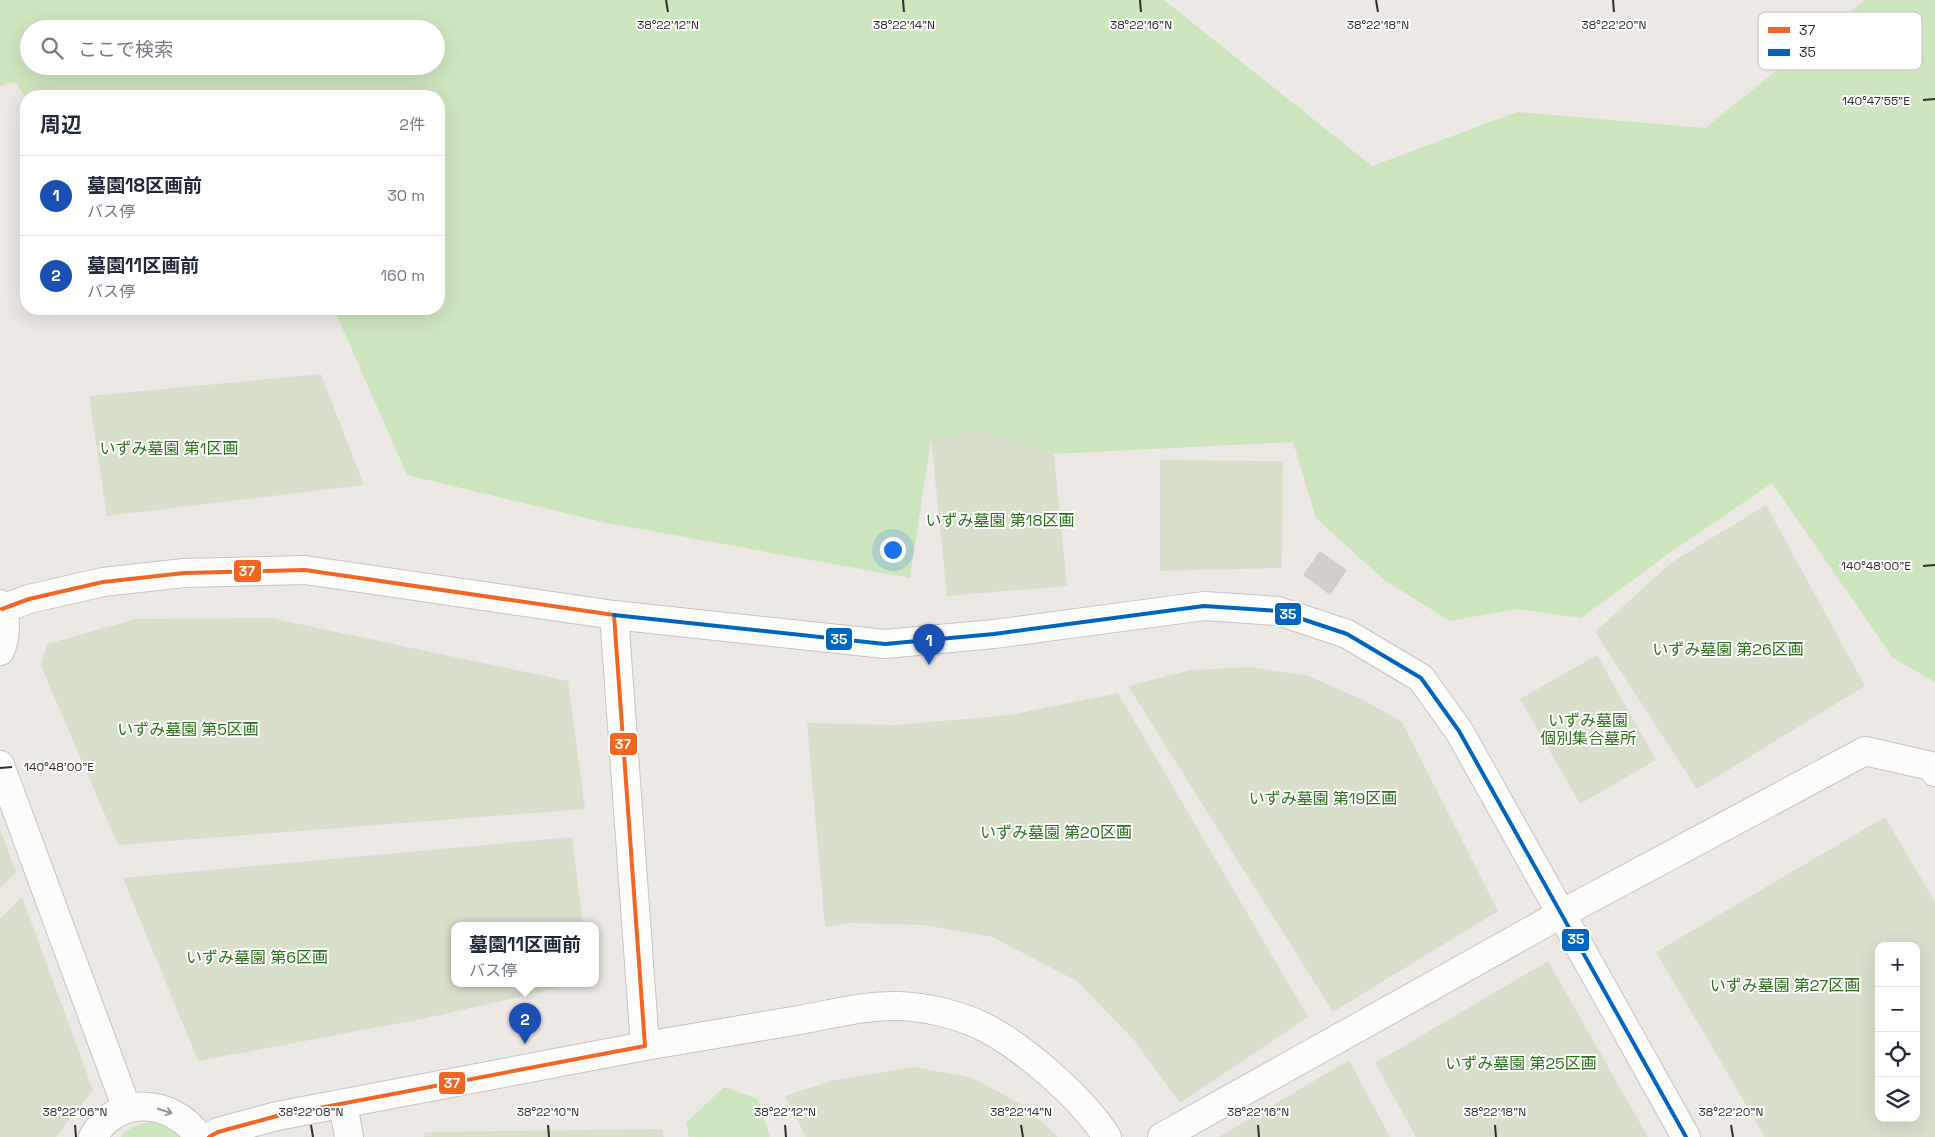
<!DOCTYPE html>
<html lang="ja">
<head>
<meta charset="utf-8">
<style>
	body { margin:0; font-family:"Space Grotesk","Noto Sans JP",sans-serif; background:#f6f6f7; color:#1f2937 }
	.controls { position:absolute; right:15px; bottom:15px; display:grid; overflow:hidden; border-radius:10px; box-shadow:0 5px 20px #0002 }
	.controls button { width:45px; height:45px; display:grid; place-items:center; padding:0; border:0; border-bottom:1px solid #e0e1e3; background:#fff; color:#1f2937; font:25px sans-serif }
	.you { position:absolute; left:892px; top:549px; width:18px; height:18px; margin:-12px; border:4px solid #fff; border-radius:50%; background:#1a73e8; box-shadow:0 0 0 8px #1a73e833 }
	.badge { display:grid; place-items:center; width:32px; height:32px; border-radius:50%; background:#706f6e; color:#fff; font-size:16px; font-weight:700 }
	.pin { position:absolute; translate:-50% -41px; filter:drop-shadow(0 1px 2px #0008) }
	.pin::after { content:''; position:absolute; top:26px; width:18px; height:15px; background:inherit; clip-path:polygon(0 0,100% 0,50% 100%) }
	.popup { position:absolute; left:451px; top:922px; width:148px; height:65px; box-sizing:border-box; display:grid; place-content:center; border-radius:10px; background:#fff; filter:drop-shadow(0 1px 4px #0005); font-size:16px; white-space:nowrap; color:#747a83 }
	.popup b { font-size:19px; color:#1f2937 }
	.popup::after { content:''; position:absolute; left:50%; top:100%; margin-left:-10px; border:10px solid transparent; border-top-color:#fff }
	.list { margin:0; padding:0; list-style:none }
	h2 { display:flex; justify-content:space-between; align-items:center; height:65px; margin:0; padding:0 20px; font-size:21px }
	h2 small { font-size:16px; font-weight:400; color:#747a83 }
	.list li { display:grid; grid-template-columns:32px 1fr auto; gap:15px; align-items:center; box-sizing:border-box; height:80px; padding:0 20px; border-top:1px solid #e0e1e3 }
	.list b { display:block; font-size:19px; white-space:nowrap }
	.list p { margin:0; font-size:16px; white-space:nowrap; color:#747a83 }
	.list em { font-size:16px; font-style:normal; color:#747a83 }
	.icon { flex:none; width:28px; height:28px; fill:none; stroke:currentColor; stroke-width:2; stroke-linecap:round; stroke-linejoin:round }
	.map { position:relative; flex:none; width:1935px; height:1137px; overflow:hidden }
	.search { position:absolute; background:#fff; box-shadow:0 5px 20px #0002; left:20px; top:20px; width:425px; height:55px; display:flex; align-items:center; gap:12px; box-sizing:border-box; padding:0 18px; border-radius:28px; color:#747a83; font-size:19px }
	.panel { position:absolute; background:#fff; box-shadow:0 5px 20px #0002; left:20px; top:90px; width:425px; height:225px; border-radius:20px }
	.map>svg:first-child { display:block }
	.green { fill:#cee6be; fill-rule:evenodd }
	.cemetery { fill:#d8e0cc; fill-rule:evenodd }
	.building { fill:#d1cecb }
	.lines { fill:none; stroke-linecap:round; stroke-linejoin:round }
	.minor-casing { stroke:#c5c4c5; stroke-width:30 }
	.minor { stroke:#fcfcfb; stroke-width:28 }
	.bus-1-casing { stroke:#fff; stroke-width:8 }
	.bus-2-casing { stroke:#fff; stroke-width:8 }
	.bus-1 { stroke:#f26522; stroke-width:4 }
	.bus-2 { stroke:#0065bd; stroke-width:4 }
	.oneway { stroke:#959594 }
	.ticks { fill:none; stroke:#2e2e2e; stroke-width:2 }
	.labels { text-anchor:middle; stroke-width:4; stroke-linejoin:round; paint-order:stroke }
	.park-label { font-size:16px; fill:#2c6e1b; stroke:#fff }
	.key { fill:#fff; stroke:#c0c0c0; stroke-width:1 }
	.key-label { font-size:14px; fill:#2e2e2e }
	.ticks-label { font-size:12px; text-anchor:middle; fill:#2e2e2e; stroke:#fff; stroke-width:4; stroke-linejoin:round; paint-order:stroke }
	.line-badge { stroke:#fff; stroke-width:2 }
	.badge-label { font-size:14px; text-anchor:middle; font-weight:bold; fill:#fff }
</style>
</head>
<body>
<div class="map">
<svg width="1935" height="1137" viewBox="0 0 1935 1137">
	<rect width="100%" height="100%" fill="#ece8e4"/>
	<g class="green">
		<path d="M0,0H1164L1372,166L1517,112L1705,128L1865,0H1935V682L1893,658L1772,483L1671,552L1581,618L1516,609L1450,621L1384,580L1316,518L1293,442L1054,454L982,431L931,439L910,578L607,523L407,475L334,309H439V96H26V98L15,82L0,86ZM29,29H436V66H29Z"/>
		<path d="M724,1087L758,1099L770,1137H689L686,1123Z"/>
		<path d="M150,1122L163,1123L184,1137H121C129,1127 138,1124 150,1122Z"/>
	</g>
	<g class="cemetery">
		<path d="M321,374L364,485L107,516L89,396Z"/>
		<path d="M982,431L1054,454L1067,586L947,596L931,439Z"/>
		<path d="M1160,460L1283,461L1282,568L1160,571Z"/>
		<path d="M1766,505L1865,686L1697,789L1595,632L1672,562Z"/>
		<path d="M271,618L568,681L585,809L118,845L41,666L47,644L136,619Z"/>
		<path d="M1597,655L1656,760L1580,804L1520,699Z"/>
		<path d="M1250,667L1309,676L1365,701L1402,722L1498,911L1333,1012L1128,686L1191,670Z"/>
		<path d="M1118,693L1308,1017L1180,1103L1134,1040L1077,981L992,937L925,925L848,923L825,927L807,723L896,725L1010,715Z"/>
		<path d="M1885,817L1935,902V1137H1765L1656,952ZM1879,946H1916V1118H1879Z"/>
		<path d="M0,829L16,872L0,888Z"/>
		<path d="M572,837L583,925H455V983H580L422,1019L198,1061L123,878Z"/>
		<path d="M22,897L93,1090L56,1137H0V919Z"/>
		<path d="M1548,961L1648,1137H1416L1375,1063Z"/>
		<path d="M1349,1060L1390,1137H1219Z"/>
		<path d="M915,1067L973,1078L1026,1107L1058,1137H806L785,1096L834,1080Z"/>
		<path d="M662,1129L664,1137H424L425,1132Z"/>
	</g>
	<path class="building" d="M1320,551L1347,570L1330,595L1303,575Z"/>
	<g class="lines">
		<defs>
			<g id="minor">
				<path d="M0,604C7,618 6,637 0,651"/>
				<path d="M2,609L29,599L103,582L184,573L305,570L614,615L645,1046L277,1116L218,1132L209,1137"/>
				<path d="M614,615L885,644L994,634L1204,606L1278,611L1347,634L1421,678L1459,731L1686,1137"/>
				<path d="M0,765L127,1109"/>
				<path d="M645,1046C698,1037 752,1028 805,1019C836,1013 868,1005 899,1006C925,1007 956,1014 980,1025C1022,1045 1082,1098 1107,1137"/>
				<path d="M343,1104L349,1137"/>
				<path d="M93,1137C117,1094 173,1099 199,1137"/>
				<path d="M1162,1137L1561,914L1865,751L1931,766L1935,772"/>
			</g>
		</defs>
		<use href="#minor" class="minor-casing"/>
		<use href="#minor" class="minor"/>
		<defs>
			<path id="bus-1" d="M2,609L29,599L103,582L184,573L305,570L614,615L645,1046L277,1116L218,1132L209,1137"/>
			<path id="bus-2" d="M614,615L885,644L994,634L1204,606L1278,611L1347,634L1421,678L1459,731L1686,1137"/>
		</defs>
		<use href="#bus-1" class="bus-1-casing"/>
		<use href="#bus-2" class="bus-2-casing"/>
		<use href="#bus-1" class="bus-1"/>
		<use href="#bus-2" class="bus-2"/>
	</g>
	<defs><path id="oneway-shaft" d="M-6 0H5M1.5-3L5.5 0L1.5 3" fill="none" stroke-width="1.6" stroke-linecap="round" stroke-linejoin="round" transform="scale(1.25)"/></defs>
	<use class="oneway" href="#oneway-shaft" transform="translate(165 1111) rotate(18)"/>
	<path class="ticks" d="M666,0L668,12M903,0L904,12M1140,0L1141,12M1376,0L1378,12M1613,0L1614,12M1923,100L1935,99M1923,566L1935,565M0,768L12,767M75,1125L76,1137M311,1125L313,1137M548,1125L549,1137M785,1125L786,1137M1021,1125L1023,1137M1258,1125L1259,1137M1495,1125L1496,1137M1731,1125L1733,1137"/>
	<g class="labels">
		<g class="park-label">
			<text x="169" y="454">いずみ墓園 第1区画</text>
			<text x="1000" y="526">いずみ墓園 第18区画</text>
			<text x="1728" y="655">いずみ墓園 第26区画</text>
			<text x="1588" y="726">いずみ墓園<tspan x="1588" dy="18">個別集合墓所</tspan></text>
			<text x="188" y="735">いずみ墓園 第5区画</text>
			<text x="1323" y="804">いずみ墓園 第19区画</text>
			<text x="1056" y="838">いずみ墓園 第20区画</text>
			<text x="257" y="963">いずみ墓園 第6区画</text>
			<text x="1785" y="991">いずみ墓園 第27区画</text>
			<text x="1521" y="1069">いずみ墓園 第25区画</text>
		</g>
	</g>
	<rect x="1758" y="12" width="164" height="58" rx="8" class="key"/>
	<rect x="1768" y="27" width="22" height="6" fill="#f26522"/>
	<rect x="1768" y="49" width="22" height="7" fill="#0065bd"/>
	<g class="key-label">
		<text x="1799" y="35">37</text>
		<text x="1799" y="57">35</text>
	</g>
	<g class="ticks-label">
		<text x="668" y="29">38°22'12"N</text>
		<text x="904" y="29">38°22'14"N</text>
		<text x="1141" y="29">38°22'16"N</text>
		<text x="1378" y="29">38°22'18"N</text>
		<text x="1614" y="29">38°22'20"N</text>
		<text x="1876" y="105">140°47'55"E</text>
		<text x="1876" y="570">140°48'00"E</text>
		<text x="59" y="771">140°48'00"E</text>
		<text x="75" y="1116">38°22'06"N</text>
		<text x="311" y="1116">38°22'08"N</text>
		<text x="548" y="1116">38°22'10"N</text>
		<text x="785" y="1116">38°22'12"N</text>
		<text x="1021" y="1116">38°22'14"N</text>
		<text x="1258" y="1116">38°22'16"N</text>
		<text x="1495" y="1116">38°22'18"N</text>
		<text x="1731" y="1116">38°22'20"N</text>
	</g>
	<g class="line-badge">
		<rect x="233" y="559" width="29" height="24" rx="5" fill="#f26522"/>
		<rect x="1274" y="602" width="28" height="24" rx="5" fill="#0065bd"/>
		<rect x="825" y="627" width="28" height="24" rx="5" fill="#0065bd"/>
		<rect x="609" y="732" width="29" height="24" rx="5" fill="#f26522"/>
		<rect x="1561" y="928" width="29" height="24" rx="5" fill="#0065bd"/>
		<rect x="438" y="1071" width="28" height="24" rx="5" fill="#f26522"/>
	</g>
	<g class="badge-label">
		<text x="247" y="576">37</text>
		<text x="1288" y="619">35</text>
		<text x="839" y="644">35</text>
		<text x="623" y="749">37</text>
		<text x="1576" y="944">35</text>
		<text x="452" y="1088">37</text>
	</g>
</svg>
<div class="controls">
<button>+</button>
<button>−</button>
<button><svg class="icon" aria-label="locate" viewBox="0 0 24 24"><circle cx="12" cy="12" r="6"/><path d="M12 2v4M12 18v4M2 12h4M18 12h4"/></svg></button>
<button><svg class="icon" aria-label="layers" viewBox="0 0 24 24"><path d="M12 4l9 5-9 5-9-5zM3 14l9 5 9-5"/></svg></button>
</div>
<div class="you"></div>
<div class="pin badge" style="left:929px;top:665px;background:#1a4fb4">1</div>
<div class="pin badge" style="left:525px;top:1044px;background:#1a4fb4">2</div>
<div class="popup"><b>墓園11区画前</b>バス停</div>
<div class="search"><svg class="icon" aria-label="search" viewBox="0 0 24 24"><circle cx="10" cy="10" r="6"/><path d="M15 15l6 6"/></svg>ここで検索</div>
<section class="panel">
<h2>周辺<small>2件</small></h2>
<ul class="list">
<li><span class="badge" style="background:#1a4fb4">1</span><div><b>墓園18区画前</b><p>バス停</p></div><em>30 m</em></li>
<li><span class="badge" style="background:#1a4fb4">2</span><div><b>墓園11区画前</b><p>バス停</p></div><em>160 m</em></li>
</ul>
</section>
</div>
</body>
</html>
